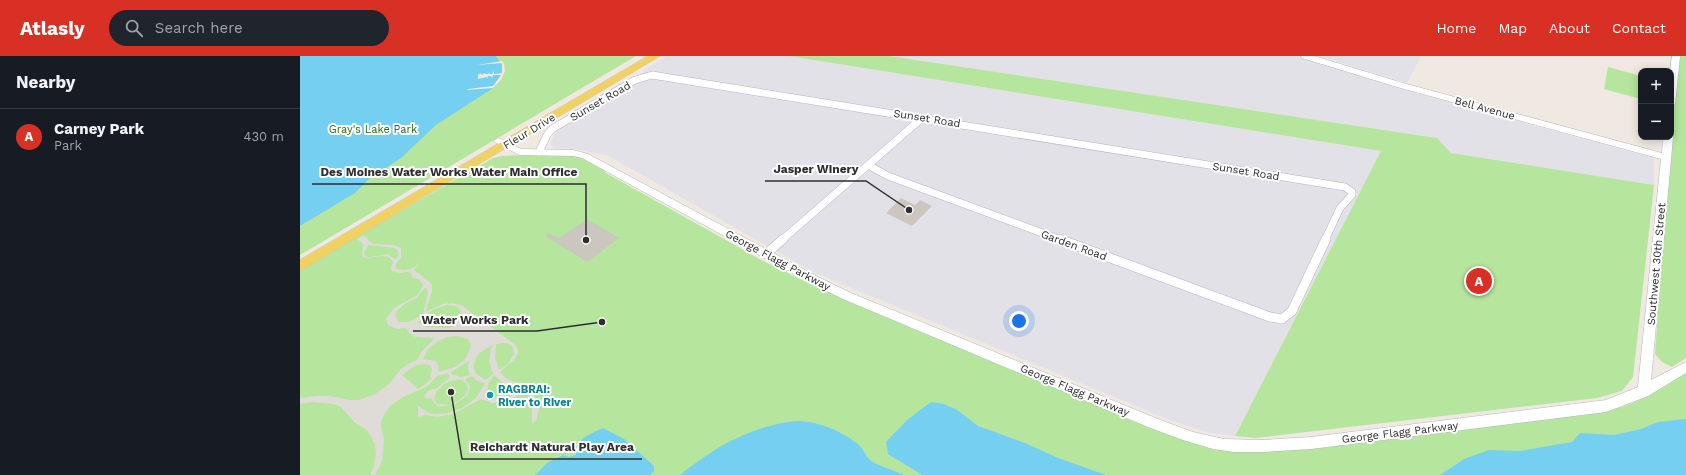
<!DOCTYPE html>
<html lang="en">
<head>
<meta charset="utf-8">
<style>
	body { margin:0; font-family:"Work Sans",sans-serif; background:#20242c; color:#f1f3f6 }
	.controls { position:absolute; right:12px; top:12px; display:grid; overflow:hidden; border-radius:8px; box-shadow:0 2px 10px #0003 }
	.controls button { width:36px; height:36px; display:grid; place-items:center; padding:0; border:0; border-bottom:1px solid #363941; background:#171b24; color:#f1f3f6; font:20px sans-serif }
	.you { position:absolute; left:719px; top:265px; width:14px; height:14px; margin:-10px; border:3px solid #fff; border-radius:50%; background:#1a73e8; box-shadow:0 0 0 6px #1a73e833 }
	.badge { display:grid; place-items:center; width:26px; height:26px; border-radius:50%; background:#d93025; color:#fff; font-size:13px; font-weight:700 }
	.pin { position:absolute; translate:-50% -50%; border:2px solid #fff; box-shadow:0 1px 4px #0006 }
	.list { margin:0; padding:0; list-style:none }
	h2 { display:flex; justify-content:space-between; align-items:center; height:52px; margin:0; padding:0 16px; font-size:17px }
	h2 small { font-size:13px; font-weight:400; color:#9ea1a6 }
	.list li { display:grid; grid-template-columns:26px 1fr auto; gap:12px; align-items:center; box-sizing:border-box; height:56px; padding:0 16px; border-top:1px solid #363941 }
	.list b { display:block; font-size:15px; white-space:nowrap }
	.list p { margin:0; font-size:13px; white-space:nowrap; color:#9ea1a6 }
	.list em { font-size:13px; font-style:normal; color:#9ea1a6 }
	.icon { flex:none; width:22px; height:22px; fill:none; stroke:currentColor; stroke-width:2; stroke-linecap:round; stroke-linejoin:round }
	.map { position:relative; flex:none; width:1386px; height:419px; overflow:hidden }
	header { display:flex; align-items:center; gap:24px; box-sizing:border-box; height:56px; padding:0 20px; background:#d93025; color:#fff }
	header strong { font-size:19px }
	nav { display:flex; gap:22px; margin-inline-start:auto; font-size:14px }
	.search { width:280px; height:36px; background:#20242c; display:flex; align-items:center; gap:10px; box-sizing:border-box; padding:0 14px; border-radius:22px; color:#9ea1a6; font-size:15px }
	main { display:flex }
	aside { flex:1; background:#171b24 }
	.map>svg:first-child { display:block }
	.industrial { fill:#e3e1e8 }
	.green { fill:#b6e59e }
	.plaza { fill:#dfdcd8; fill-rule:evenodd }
	.water { fill:#75cff0 }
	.pier { fill:#efe9e1 }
	.building { fill:#cbc7bf }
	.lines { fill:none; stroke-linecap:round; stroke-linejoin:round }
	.minor-far1-casing { stroke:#b4b7c1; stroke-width:8 }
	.minor-casing { stroke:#b4b7c1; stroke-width:10 }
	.tertiary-casing { stroke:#b4b7c1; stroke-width:1 }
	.primary-casing { stroke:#c9c9c9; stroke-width:1 }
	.minor-far1 { stroke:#fff; stroke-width:7 }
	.minor { stroke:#fff; stroke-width:9 }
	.tertiary { fill:#fff; fill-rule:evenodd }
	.primary { fill:#f2d163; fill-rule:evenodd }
	.culture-dot { fill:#0f9aa8; stroke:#fff; stroke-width:1.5 }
	.labels { text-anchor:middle; stroke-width:4; stroke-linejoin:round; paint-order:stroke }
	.street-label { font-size:11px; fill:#2e2e2e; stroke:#fff }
	.park-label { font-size:11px; fill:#2c6e1b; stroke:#fff }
	.culture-label { font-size:11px; font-weight:bold; fill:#0d838f; stroke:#fff; text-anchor:start }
	.leader { fill:none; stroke:#2e2e2e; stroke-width:1.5 }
	.callout-dot { fill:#2e2e2e; stroke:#fff; stroke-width:1.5 }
	.callout-label { font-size:12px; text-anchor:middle; font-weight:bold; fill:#2e2e2e; stroke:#fff; stroke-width:4; stroke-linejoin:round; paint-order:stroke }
</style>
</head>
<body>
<header>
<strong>Atlasly</strong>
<div class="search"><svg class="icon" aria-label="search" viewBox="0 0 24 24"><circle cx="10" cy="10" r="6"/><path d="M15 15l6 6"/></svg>Search here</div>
<nav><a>Home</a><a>Map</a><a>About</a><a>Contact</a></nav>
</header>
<main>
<aside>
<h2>Nearby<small></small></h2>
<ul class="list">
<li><span class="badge">A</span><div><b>Carney Park</b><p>Park</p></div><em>430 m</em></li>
</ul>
</aside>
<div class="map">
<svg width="1386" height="419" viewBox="0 0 1386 419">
	<rect width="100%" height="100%" fill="#efe9e1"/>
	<g class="industrial">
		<path d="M367,0H489L1081,95L935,380L911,377L872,365L513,216L307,99L293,97L276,93L254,92L250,88L257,74L342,24L344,14Z"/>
		<path d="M590,0H997L1109,35L1354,102V129L1151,97L1137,82Z"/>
		<path d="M1019,0H1121L1107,27Z"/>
	</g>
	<g class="green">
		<path d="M0,0H336L0,199Z"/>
		<path d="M489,0H589L1137,82L1151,97L1354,129L1333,321L1322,335L1297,342L955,382L935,380L1081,95Z"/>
		<path d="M1376,0H1386V302L1372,311L1362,306L1355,298Z"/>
		<path d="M1308,11L1341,20V43L1304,33Z"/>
		<path d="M257,98C274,98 295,102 306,117L463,205L525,235L908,390L1287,358L1322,351L1339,344L1386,317V419H0V213L193,102L201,100Z"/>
	</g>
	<path class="plaza" d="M64,179L68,184L73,188L94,189L101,192V201L95,210L97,213L103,214L110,213L116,210L121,204L114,214L132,228V236L127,251V255L143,248L153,247L161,249L186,267L190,263L193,265L188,269L216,289L218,296L215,303L200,316L207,323L224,330L234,340L239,353L236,365L232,367V349L229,341L225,336L206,346L192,347L181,343L153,358L137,361L125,359L118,361V350L129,357L136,358L148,357L162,352L176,342L185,327L177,325L172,320L165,323L170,330L168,338L164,342L155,348L139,351L133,346L132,342L126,343L124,340L127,336L132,333H136L150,321L148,317L137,320L128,330L103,341L90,350L85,357L81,366V372L84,383L82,405L75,419H70L74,410L76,398L75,388L67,374L54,366L41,351L33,348L13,346L0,348V342L17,340H30L50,344H59L75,338L89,328L101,313L110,307L117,304L121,296L135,282L116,281L111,278L105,272L97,273L88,269L86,263L94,252L116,240L120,236L123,229L119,223L112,222V218L108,216L100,217L92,215L91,212L93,206L89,201L83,200L67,202L63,201L62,197L63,188L57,183ZM68,189L94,192L98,195V201L95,203L87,198L70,201L65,200L64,196ZM126,231L128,237L123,259L109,266H99L95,260L97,255L103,249L116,242ZM147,249L156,250L161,255L160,262L136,263L127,258L134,253ZM125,260L133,265H158L155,269L149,272L124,271L118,266ZM157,280L168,283L171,290L166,302L157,310L139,316L137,306L132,304L123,303L128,293L137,286L147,281ZM203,287H207L213,291L214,298L208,308L199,314L195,302L196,288ZM192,289L189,304L193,318L186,324L176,318L174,313V307L179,297ZM169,305L168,312L170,319L160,321L152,318L151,316ZM123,308L129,309L132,312L130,321L132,322L125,328L118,333L102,319L116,309ZM194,319L203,327L221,334L207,343L194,341L188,333V328ZM153,324H162L167,328L168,334L166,338L159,344L150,349L137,348L134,342L137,335L144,328Z"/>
	<g class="water">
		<path d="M0,0H196L202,9L203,15L200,22L193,32L136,69L101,102L69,123L55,137L0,170Z"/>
		<path d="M631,346L644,348L657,354L678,370L725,387L758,402L806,419H622L588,398L586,386L607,364Z"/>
		<path d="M1386,363V419H1140L1164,403L1189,394L1220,395L1272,386L1280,377L1314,379L1341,373L1358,366Z"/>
		<path d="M496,365C518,365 542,375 559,389C564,393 565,400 570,404C576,409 596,415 604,419H380C415,391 450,370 496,365Z"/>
		<path d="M303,372L324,383L354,410V415L350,419H235L247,407L263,399L269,401L276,399C273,383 291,378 303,372Z"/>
	</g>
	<path class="pier" d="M202,5L204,8L205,15L201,24L193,32L167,34L168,33L193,30L201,19H193L192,22L191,20H188L187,23V21L178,23V19L181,17V19L185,17V18H188L190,16L189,18H192L194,15V18L202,17V7L177,9Z"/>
	<g class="building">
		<path d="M601,142L615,149L620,144L632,150L612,170L586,157Z"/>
		<path d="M287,163L319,182L287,206L246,180L248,177L259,182Z"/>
	</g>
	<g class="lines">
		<defs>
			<g id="minor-far1">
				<path d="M239,96L247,79L252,73L335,24L352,19L1045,131L1052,136V139L1040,152L1025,184"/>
				<path d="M568,109L588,120L761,184"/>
				<path d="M482,184L622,62"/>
			</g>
			<g id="minor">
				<path d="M759,183L970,261L982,263L992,255L1026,183"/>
				<path d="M466,198L483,183"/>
			</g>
			<g id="tertiary">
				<path d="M1001,0H1014L1103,27L1362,97L1363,81H1371V79L1373,81L1351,324L1386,306V317L1348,340L1306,356L1011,393L963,396H934L913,393L883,384L848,371L543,243L512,228L282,102L273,100L219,99L193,85L198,82L201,83L221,93L273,94L288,98L520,222L551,237L858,363L893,376L924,383L963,384L1011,381L1306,344L1338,331L1361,103L1097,31L1002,2Z"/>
				<path d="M1372,0H1380L1375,48L1371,51L1370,15Z"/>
			</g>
			<path id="primary" d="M348,0H360L0,215V204Z"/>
		</defs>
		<use href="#minor-far1" class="minor-far1-casing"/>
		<use href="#minor" class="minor-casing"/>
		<use href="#tertiary" class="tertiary-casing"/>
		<use href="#primary" class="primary-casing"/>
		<use href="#minor-far1" class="minor-far1"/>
		<use href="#minor" class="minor"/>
		<use href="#tertiary" class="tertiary"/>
		<use href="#primary" class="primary"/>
	</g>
	<circle class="culture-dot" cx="190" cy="339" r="4"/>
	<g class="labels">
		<g class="street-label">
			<text transform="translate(300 45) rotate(-30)" y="4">Sunset Road</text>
			<text transform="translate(1185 52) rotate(15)" y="4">Bell Avenue</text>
			<text transform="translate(627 62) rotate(9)" y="4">Sunset Road</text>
			<text transform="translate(229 75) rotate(-31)" y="4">Fleur Drive</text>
			<text transform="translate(946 115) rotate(9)" y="4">Sunset Road</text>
			<text transform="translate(774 189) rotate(20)" y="4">Garden Road</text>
			<text transform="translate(478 204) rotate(28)" y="4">George Flagg Parkway</text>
			<text transform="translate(1356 208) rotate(-85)" y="4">Southwest 30th Street</text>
			<text transform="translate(775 334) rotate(23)" y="4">George Flagg Parkway</text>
			<text transform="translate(1100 376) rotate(-7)" y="4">George Flagg Parkway</text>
		</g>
		<g class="park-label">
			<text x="73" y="77">Gray's Lake Park</text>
		</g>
		<g class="culture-label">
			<text x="198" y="337">RAGBRAI:<tspan x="198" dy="13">River to River</tspan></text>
		</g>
	</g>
	<path class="leader" d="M609 154L566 125H465M286 184L286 128H12M302 266L237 275H113M151 336L162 403H342"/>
	<g class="callout-dot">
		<circle cx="609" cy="154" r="4"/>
		<circle cx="286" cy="184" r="4"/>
		<circle cx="302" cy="266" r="4"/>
		<circle cx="151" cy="336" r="4"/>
	</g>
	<g class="callout-label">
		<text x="516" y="117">Jasper Winery</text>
		<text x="149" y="120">Des Moines Water Works Water Main Office</text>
		<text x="175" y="268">Water Works Park</text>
		<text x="252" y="395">Reichardt Natural Play Area</text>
	</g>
</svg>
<div class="controls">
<button>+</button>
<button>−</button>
</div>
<div class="you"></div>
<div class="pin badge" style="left:1179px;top:225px">A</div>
</div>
</main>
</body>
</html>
